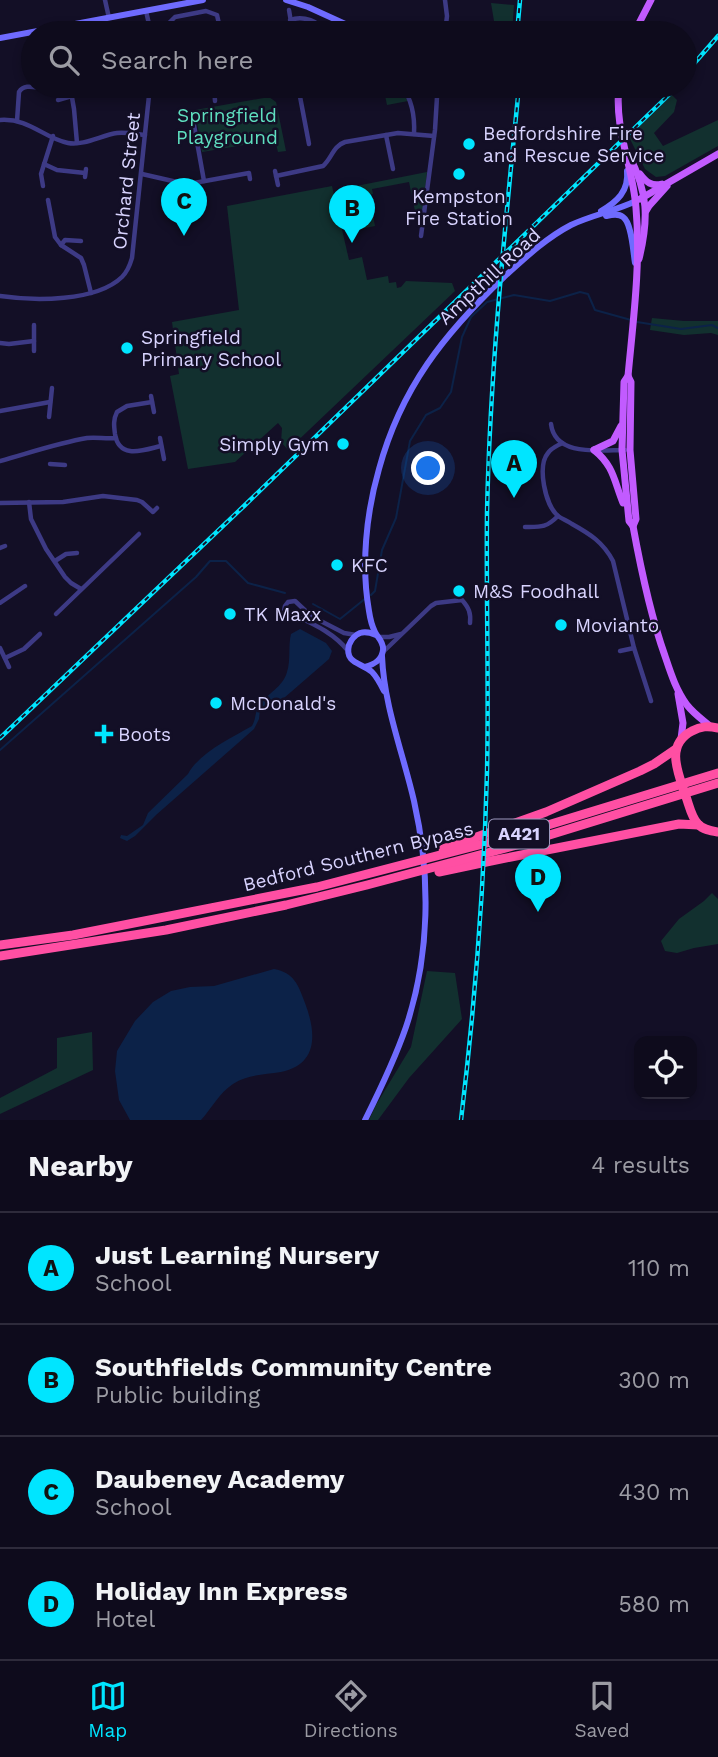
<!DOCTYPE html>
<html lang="en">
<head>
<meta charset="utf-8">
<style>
	body { margin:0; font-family:"Work Sans",sans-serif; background:#171425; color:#f1f3f6 }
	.controls { position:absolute; right:21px; bottom:21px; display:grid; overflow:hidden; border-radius:14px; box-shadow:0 4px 10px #0003 }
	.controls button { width:63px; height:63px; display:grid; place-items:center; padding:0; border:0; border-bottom:2px solid #2e2b3b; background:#0e0b1c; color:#f1f3f6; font:35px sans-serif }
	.you { position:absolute; left:429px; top:469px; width:24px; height:24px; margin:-18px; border:5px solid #fff; border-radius:50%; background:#1a73e8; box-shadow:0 0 0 10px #1a73e833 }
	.badge { display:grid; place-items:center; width:46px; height:46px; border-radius:50%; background:#00e5ff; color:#111; font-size:23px; font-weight:700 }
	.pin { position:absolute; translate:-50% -58px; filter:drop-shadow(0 2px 4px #0008) }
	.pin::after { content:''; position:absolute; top:37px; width:24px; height:21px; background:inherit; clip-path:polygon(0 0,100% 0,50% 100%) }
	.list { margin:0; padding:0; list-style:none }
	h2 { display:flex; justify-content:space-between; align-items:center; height:91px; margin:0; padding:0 28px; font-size:30px }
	h2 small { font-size:23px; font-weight:400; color:#9b9ba3 }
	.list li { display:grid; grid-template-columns:46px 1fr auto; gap:21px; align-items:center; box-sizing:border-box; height:112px; padding:0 28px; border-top:2px solid #2e2b3b }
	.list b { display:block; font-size:26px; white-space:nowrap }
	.list p { margin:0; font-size:23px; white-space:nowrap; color:#9b9ba3 }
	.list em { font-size:23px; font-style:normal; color:#9b9ba3 }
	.icon { flex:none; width:38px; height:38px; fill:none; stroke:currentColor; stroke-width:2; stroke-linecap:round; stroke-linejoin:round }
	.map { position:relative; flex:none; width:718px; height:1120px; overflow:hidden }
	.search { position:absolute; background:#0e0b1c; box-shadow:0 4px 10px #0003; left:21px; right:21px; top:21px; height:77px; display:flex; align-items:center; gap:18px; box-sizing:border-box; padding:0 24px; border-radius:38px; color:#9b9ba3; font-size:26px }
	.sheet { height:539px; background:#0e0b1c }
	nav { display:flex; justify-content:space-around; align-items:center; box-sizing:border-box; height:98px; border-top:2px solid #2e2b3b; background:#0e0b1c; font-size:19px; color:#9b9ba3 }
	nav a { display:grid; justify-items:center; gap:4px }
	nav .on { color:#00e5ff }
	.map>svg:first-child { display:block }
	.green { fill:#12302f }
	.water { fill:#0c2248 }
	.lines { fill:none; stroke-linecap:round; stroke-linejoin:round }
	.stream { stroke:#0c2248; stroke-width:2 }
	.street { stroke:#3d3a85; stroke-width:4.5 }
	.secondary { stroke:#6f6bff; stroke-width:6 }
	.primary { stroke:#c25bff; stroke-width:7 }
	.highway { stroke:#ff4fa3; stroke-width:9 }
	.rail-casing { stroke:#00e5ff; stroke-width:4.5 }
	.rail { stroke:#130f26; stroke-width:2; stroke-dasharray:5; stroke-linecap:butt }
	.poi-dot { fill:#00e5ff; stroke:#130f26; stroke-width:2.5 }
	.labels { text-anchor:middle; stroke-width:5; stroke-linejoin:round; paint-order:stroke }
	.shield { fill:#130f26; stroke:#9e99be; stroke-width:2 }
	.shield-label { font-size:18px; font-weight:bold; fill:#d9d4ff }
	.park-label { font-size:19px; fill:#5fe0c0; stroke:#130f26 }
	.poi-label { font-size:19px; fill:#d9d4ff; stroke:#130f26; text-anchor:start }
	.street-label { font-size:19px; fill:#d9d4ff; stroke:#130f26 }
</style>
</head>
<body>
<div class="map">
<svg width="718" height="1120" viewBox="0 0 718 1120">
	<rect width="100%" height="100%" fill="#130f26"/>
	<g class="green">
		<path d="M491,3L514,5L512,33H496Z"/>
		<path d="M383,86H397L408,101L387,105Z"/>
		<path d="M672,95L677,100L674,112L654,133L663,146L718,120V146L665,176L656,177L645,169L629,137Z"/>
		<path d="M269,97L276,102L286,151L278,152L275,140L202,152L195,110Z"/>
		<path d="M427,172L423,210L415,211L409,182L372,189L373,194L369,195L375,226L345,232L339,202L359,197L340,200L339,198L351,187Z"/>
		<path d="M332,186L349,260L362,257L367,280L388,276L389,283L396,282L397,288L401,287L406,281L452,283L455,291L288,450L281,442L282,428L278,423L235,462L188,469L170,376L179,374L172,322L239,310L227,206Z"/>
		<path d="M652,318L684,321H718V335L711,333L684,335L650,330Z"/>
		<path d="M712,893L718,899V944L694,948L677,953L665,951L661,941L679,919L704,901Z"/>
		<path d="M427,971L455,973L462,1019L409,1078L378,1120H369L376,1105L411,1047Z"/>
		<path d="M92,1032L93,1070L0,1114V1098L57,1068V1038Z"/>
	</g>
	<g class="water">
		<path d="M300,629L326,643L332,651L329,659L284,698L270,702L260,709L259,719L254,729L156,815L135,836L127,841L120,838L121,835L127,836L143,825L148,813L188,774C199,753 231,738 252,726C256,719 255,712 259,705C267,694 283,687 287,672C291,660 288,646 291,634Z"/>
		<path d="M274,969C294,973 298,984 305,1003C316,1032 319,1064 281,1072C264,1075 248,1074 233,1084C219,1093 212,1108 201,1120H130L119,1100L115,1071L117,1051L135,1021L153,1002L171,991L190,987L214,986Z"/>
	</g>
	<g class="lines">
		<g class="stream">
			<path d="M637,322L681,329L712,325L718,328"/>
			<path d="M371,595L375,591L382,550L396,518L410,441L426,415L440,408L451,392L462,337L471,317L487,302L514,295L550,301L580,292L588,294L595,310L631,320"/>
			<path d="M313,604L340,619L366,598"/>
			<path d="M0,750L196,577L210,561H226L248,583L285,593"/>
		</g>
		<g class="street">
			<path d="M105,0L109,18"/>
			<path d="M445,0L447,16L445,33"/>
			<path d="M289,10L292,28"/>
			<path d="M146,11L151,33"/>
			<path d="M290,20C303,15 320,21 325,33"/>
			<path d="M84,33L118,26L124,28L130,33"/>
			<path d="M144,33L163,29L175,17L206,11L217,15L221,33"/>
			<path d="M347,33L350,27"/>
			<path d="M70,86L74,109L77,143"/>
			<path d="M214,86L215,101"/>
			<path d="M298,86L309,144"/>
			<path d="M402,86C412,100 415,116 414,134"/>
			<path d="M335,88L348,86"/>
			<path d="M58,100L72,96"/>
			<path d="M192,114L204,181"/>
			<path d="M0,120C30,118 43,138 68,143C84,146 102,135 117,133C126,132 136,134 145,135"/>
			<path d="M17,121L19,92C24,84 33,87 41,88"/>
			<path d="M386,135L393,169"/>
			<path d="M44,164L57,170L85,173"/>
			<path d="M275,171L278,185"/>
			<path d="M142,174L177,182L194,183L249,173L250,179"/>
			<path d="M276,176L323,166C332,158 333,146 345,142L398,133L434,136"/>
			<path d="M85,177L86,169"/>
			<path d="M43,186L41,174L53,136"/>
			<path d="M48,200L55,237L61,245L81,258L84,265L91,293"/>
			<path d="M421,236L435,130L437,97L431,86"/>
			<path d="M61,245L65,240L81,241"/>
			<path d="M0,296C34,301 96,302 122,277C128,271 130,265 132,258L150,86"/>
			<path d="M34,325V351"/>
			<path d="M0,343L9,344L34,341"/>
			<path d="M151,396L154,412"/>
			<path d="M152,402L127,406L117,412C113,420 114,426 115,434C119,460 144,450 161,446"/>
			<path d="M0,411L50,402"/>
			<path d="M49,417L52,388"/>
			<path d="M551,424C555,457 600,450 625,450"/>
			<path d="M160,438L164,459"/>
			<path d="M562,443C557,446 551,448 548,453C537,466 545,505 558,516C562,519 568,521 572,524C590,534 603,542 613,561L634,648L651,701"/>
			<path d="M0,461C29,453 58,443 87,438C97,437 106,439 116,438"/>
			<path d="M50,464L65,465"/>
			<path d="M29,502L31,519L46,549L65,577L71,583L81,589"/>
			<path d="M0,503L63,502L103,496L137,500L142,502L153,512L157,508"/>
			<path d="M525,527C541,527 546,528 558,516"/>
			<path d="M0,548L5,546"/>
			<path d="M55,561L66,554L77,553"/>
			<path d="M0,603L25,586"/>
			<path d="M56,614L139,534"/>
			<path d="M379,637H389L401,634"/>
			<path d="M0,648L9,667"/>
			<path d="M348,651C336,635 316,625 298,617L293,619L288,617L284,611L285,606L288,602L295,601L311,616L344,633L356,635"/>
			<path d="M620,651L634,648"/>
			<path d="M382,653L431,606L436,603L462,600C469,608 471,613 470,623"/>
			<path d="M5,658L24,649L40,634"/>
		</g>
		<g class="secondary">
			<path d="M286,0L308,7L365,33"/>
			<path d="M0,38L203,0"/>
			<path d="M601,211C617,202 629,191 627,171"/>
			<path d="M606,216C611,215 618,213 623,217C632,223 633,252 635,263"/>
			<path d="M376,635C371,633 366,631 360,633C355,635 351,640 349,645C344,664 363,663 372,672C377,677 381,685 384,691"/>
			<path d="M365,667C373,665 382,660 383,650C384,642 378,638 375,632C372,626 370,618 369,611C361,566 366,514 379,469C401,388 444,334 504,277C525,258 546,238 571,225C592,215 615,211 636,201"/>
			<path d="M365,1120C380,1090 395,1059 406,1027C430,955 431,876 414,801C403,753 384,706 382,656"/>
		</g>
		<g class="primary">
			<path d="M634,33L651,0"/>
			<path d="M619,86C614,130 633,166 636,208C641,263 633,322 628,376L631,382L630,450L636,519L633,526"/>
			<path d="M629,155C648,193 649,218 639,259"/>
			<path d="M640,174C646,182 652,187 662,184"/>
			<path d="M640,199L718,154"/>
			<path d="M646,211L649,206L667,186"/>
			<path d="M628,376L624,382L622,450L629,521L633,526C641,570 650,614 665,656C671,674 676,690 687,705C694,714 703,720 711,727"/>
			<path d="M594,450C614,466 614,481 623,503"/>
			<path d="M594,450L613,441L621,426"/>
			<path d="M678,694L683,723L681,739"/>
		</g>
		<g class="highway">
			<path d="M718,728C708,726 701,726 692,731C665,745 678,772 685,794C689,804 691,817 698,824C703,830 711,831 718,832"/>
			<path d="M443,849L546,812L640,771L654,764L676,749"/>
			<path d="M439,872L491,861L679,824L699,825"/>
			<path d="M0,945L73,935L317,887L509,837L718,773"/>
			<path d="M0,956L166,930L286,905L367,885L517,845L718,783"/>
		</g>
		<defs>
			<g id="rail">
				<path d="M517,33L520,0"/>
				<path d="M685,74L718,36"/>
				<path d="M0,738L244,506L678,86"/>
				<path d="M461,1120C475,1004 484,888 487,772C489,686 486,599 487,513C490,370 505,228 519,86"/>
			</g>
		</defs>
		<use href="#rail" class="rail-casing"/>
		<use href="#rail" class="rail"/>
	</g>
	<g class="poi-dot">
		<circle cx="469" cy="144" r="7"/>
		<circle cx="459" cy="174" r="7"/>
		<circle cx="127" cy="348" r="7"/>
		<circle cx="343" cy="444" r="7"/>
		<circle cx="337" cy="565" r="7"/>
		<circle cx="459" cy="591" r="7"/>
		<circle cx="230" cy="614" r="7"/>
		<circle cx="561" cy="625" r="7"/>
		<circle cx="216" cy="703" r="7"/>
		<path d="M100.5 723.5h7v7h7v7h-7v7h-7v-7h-7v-7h7z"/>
	</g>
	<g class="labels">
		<rect class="shield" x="489" y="819.5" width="60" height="29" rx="5"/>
		<g class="shield-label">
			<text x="519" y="840">A421</text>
		</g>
		<g class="park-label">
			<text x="227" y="122">Springfield<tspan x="227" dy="22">Playground</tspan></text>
		</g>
		<g class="poi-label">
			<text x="483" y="140">Bedfordshire Fire<tspan x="483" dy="22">and Rescue Service</tspan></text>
			<text x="459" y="203" text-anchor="middle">Kempston<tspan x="459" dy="22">Fire Station</tspan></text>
			<text x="141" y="344">Springfield<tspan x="141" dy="22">Primary School</tspan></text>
			<text x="329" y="451" text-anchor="end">Simply Gym</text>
			<text x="351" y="572">KFC</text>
			<text x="473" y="598">M&amp;S Foodhall</text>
			<text x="244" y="621">TK Maxx</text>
			<text x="575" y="632">Movianto</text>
			<text x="230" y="710">McDonald's</text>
			<text x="118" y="741">Boots</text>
		</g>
		<g class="street-label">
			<text transform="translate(126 181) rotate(-84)" y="7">Orchard Street</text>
			<text transform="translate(489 276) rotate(-43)" y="7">Ampthill Road</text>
			<text transform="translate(358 856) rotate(-14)" y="7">Bedford Southern Bypass</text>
		</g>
	</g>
</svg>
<div class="controls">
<button><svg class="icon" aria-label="locate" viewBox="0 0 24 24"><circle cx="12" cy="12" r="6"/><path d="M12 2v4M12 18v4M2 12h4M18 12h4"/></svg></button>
</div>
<div class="you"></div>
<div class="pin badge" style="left:514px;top:498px">A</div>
<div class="pin badge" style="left:352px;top:243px">B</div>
<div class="pin badge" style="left:184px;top:236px">C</div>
<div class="pin badge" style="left:538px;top:912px">D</div>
<div class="search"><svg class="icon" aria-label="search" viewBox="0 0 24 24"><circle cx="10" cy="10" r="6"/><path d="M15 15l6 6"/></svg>Search here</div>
</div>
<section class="sheet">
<h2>Nearby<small>4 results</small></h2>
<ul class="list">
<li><span class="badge">A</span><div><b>Just Learning Nursery</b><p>School</p></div><em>110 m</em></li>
<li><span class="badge">B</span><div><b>Southfields Community Centre</b><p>Public building</p></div><em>300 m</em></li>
<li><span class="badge">C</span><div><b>Daubeney Academy</b><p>School</p></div><em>430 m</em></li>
<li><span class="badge">D</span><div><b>Holiday Inn Express</b><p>Hotel</p></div><em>580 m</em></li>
</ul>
</section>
<nav>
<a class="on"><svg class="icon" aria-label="map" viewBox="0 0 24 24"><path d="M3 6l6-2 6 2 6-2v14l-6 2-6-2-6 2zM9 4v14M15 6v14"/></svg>Map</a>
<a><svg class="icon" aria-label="directions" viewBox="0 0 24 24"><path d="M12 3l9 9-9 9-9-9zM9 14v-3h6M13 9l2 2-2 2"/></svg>Directions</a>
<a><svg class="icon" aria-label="saved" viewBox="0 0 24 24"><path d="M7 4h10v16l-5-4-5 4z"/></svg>Saved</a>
</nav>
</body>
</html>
